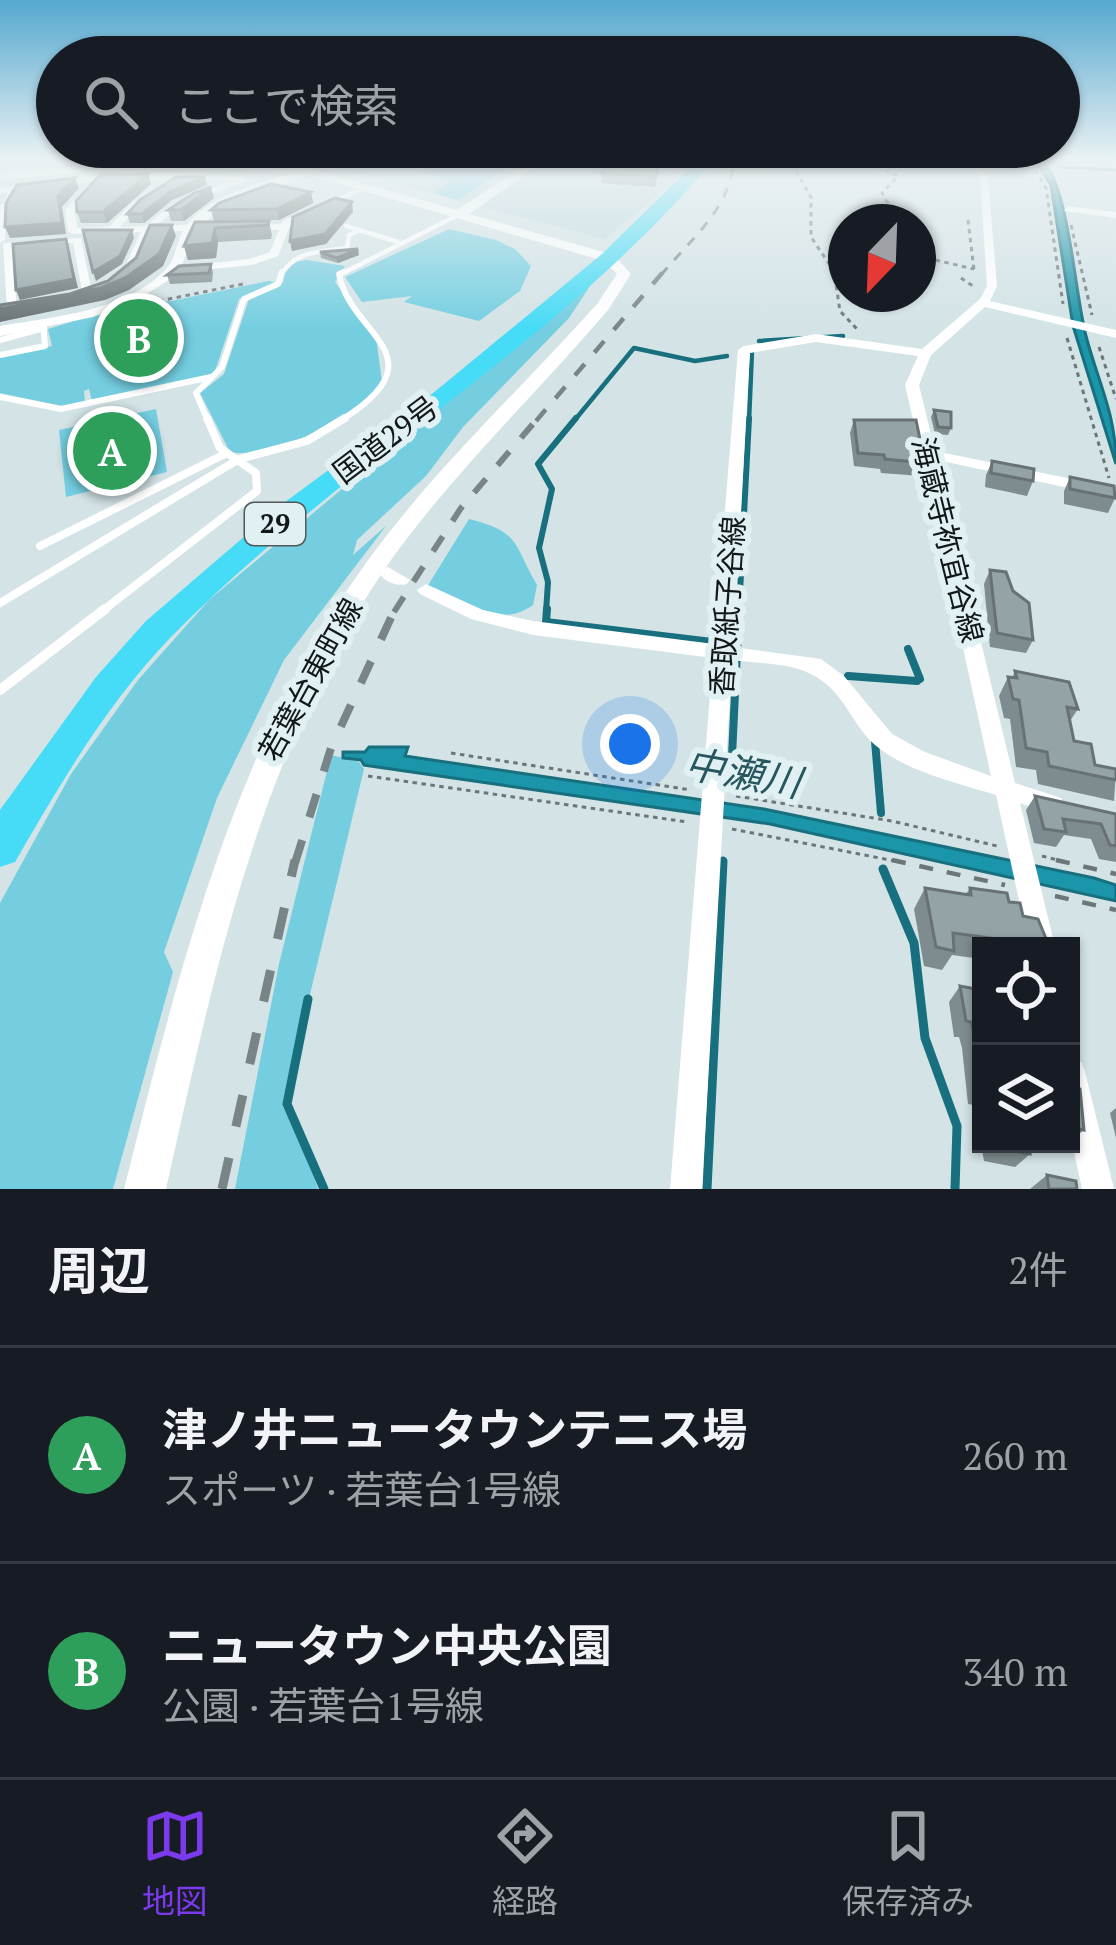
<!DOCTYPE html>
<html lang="ja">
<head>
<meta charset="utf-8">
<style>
	body { margin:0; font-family:"PT Serif","Noto Sans JP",serif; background:#20242c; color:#f1f3f6 }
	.controls { position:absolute; right:36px; bottom:36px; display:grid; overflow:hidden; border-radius:0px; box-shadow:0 3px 9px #0004 }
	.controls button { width:108px; height:108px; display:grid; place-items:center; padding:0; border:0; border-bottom:3px solid #363941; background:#171b24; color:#f1f3f6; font:60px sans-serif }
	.compass { position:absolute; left:828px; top:204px; width:108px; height:108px; border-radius:50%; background:#171b24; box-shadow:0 3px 9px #0004; rotate:203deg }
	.you { position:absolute; left:630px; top:744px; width:42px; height:42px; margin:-30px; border:9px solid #fff; border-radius:50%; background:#1a73e8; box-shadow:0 0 0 18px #1a73e833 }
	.badge { display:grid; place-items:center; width:78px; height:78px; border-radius:50%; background:#7c3aed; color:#fff; font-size:39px; font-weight:700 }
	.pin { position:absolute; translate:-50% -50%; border:6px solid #fff; box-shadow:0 3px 12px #0006 }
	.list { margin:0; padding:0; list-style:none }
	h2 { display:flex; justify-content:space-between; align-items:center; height:156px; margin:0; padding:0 48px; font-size:51px }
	h2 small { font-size:39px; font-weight:400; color:#9ea1a6 }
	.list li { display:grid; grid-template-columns:78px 1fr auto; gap:36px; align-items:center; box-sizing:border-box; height:216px; padding:0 48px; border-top:3px solid #363941 }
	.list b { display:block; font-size:45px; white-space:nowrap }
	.list p { margin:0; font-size:39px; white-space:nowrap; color:#9ea1a6 }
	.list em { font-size:39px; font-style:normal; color:#9ea1a6 }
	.icon { flex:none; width:66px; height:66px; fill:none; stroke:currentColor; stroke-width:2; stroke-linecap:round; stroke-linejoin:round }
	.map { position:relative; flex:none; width:1116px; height:1189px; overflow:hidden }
	.search { position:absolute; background:#171b24; box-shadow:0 3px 9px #0004; left:36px; right:36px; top:36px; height:132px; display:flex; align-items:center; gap:30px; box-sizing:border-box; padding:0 42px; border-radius:66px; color:#9ea1a6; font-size:45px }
	.sheet { height:588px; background:#171b24 }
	nav { display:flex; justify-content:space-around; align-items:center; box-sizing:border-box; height:168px; border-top:3px solid #363941; background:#171b24; font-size:33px; color:#9ea1a6 }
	nav a { display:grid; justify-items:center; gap:6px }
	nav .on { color:#7c3aed }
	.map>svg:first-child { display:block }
	.built { fill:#c0d9de }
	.green { fill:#74cee0 }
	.water { fill:#1a95a9; stroke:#186f7e; stroke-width:3 }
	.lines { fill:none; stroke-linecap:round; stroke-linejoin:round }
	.stream-far4 { stroke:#186f7e; stroke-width:3 }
	.stream-far3 { stroke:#186f7e; stroke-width:4.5 }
	.stream-far2 { stroke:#186f7e; stroke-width:6 }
	.stream-far1 { stroke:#186f7e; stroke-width:8 }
	.stream { stroke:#186f7e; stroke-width:9 }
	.path-far1 { stroke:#6c7678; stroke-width:3; stroke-dasharray:4.5 4.5; stroke-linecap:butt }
	.path { stroke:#6c7678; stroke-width:4.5; stroke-dasharray:14 14; stroke-linecap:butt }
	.lane-far3 { stroke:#fff; stroke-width:4.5 }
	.lane-far2 { stroke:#fff; stroke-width:6 }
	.lane-far1 { stroke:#fff; stroke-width:8 }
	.lane { stroke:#fff; stroke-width:10 }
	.street { fill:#fff; fill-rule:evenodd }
	.secondary { fill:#fff; fill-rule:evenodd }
	.highway { fill:#46dbf6; fill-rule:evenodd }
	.rail-far4 { stroke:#798486; stroke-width:3; stroke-dasharray:10 10; stroke-linecap:butt }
	.rail-far3 { stroke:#798486; stroke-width:4.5; stroke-dasharray:15 15; stroke-linecap:butt }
	.rail-far2 { stroke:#798486; stroke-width:6; stroke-dasharray:18 18; stroke-linecap:butt }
	.rail-far1 { stroke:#798486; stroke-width:8; stroke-dasharray:24 24; stroke-linecap:butt }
	.rail { stroke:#798486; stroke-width:9; stroke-dasharray:32 32; stroke-linecap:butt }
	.wall { fill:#7f8c8f }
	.shaded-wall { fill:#687274 }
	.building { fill:#94a3a6; stroke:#687274; stroke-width:3 }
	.labels { text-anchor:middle; stroke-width:12; stroke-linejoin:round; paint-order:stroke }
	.shield { fill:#e0f0f3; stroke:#50585a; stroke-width:3 }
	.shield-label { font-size:27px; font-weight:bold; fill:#121719 }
	.street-label { font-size:30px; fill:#121719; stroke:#e0f0f3 }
	.near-water-label { font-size:39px; font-style:italic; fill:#27565f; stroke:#e0f0f3 }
</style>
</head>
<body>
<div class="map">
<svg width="1116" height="1189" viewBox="0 0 1116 1189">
	<rect width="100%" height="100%" fill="#d3e3e6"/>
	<g class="built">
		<path d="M344,162H528L466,203L339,168Z"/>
		<path d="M545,162H687L664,190L605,239L481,207Z"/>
	</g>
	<g class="green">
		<path d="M445,162H516L458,200L434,193L451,182L423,173Z"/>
		<path d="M449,229L496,240L515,249L531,266L520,291L479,321L404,302L412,296L362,302L345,277Z"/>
		<path d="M307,260L345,266L335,282L376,337L382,382C356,417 273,460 230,452L200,393L224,374L249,299L283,283L287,263Z"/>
		<path d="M596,277L569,318L463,427L426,476L357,540L353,555L386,526L284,660L217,798L164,952L173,972L113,1189H0V903L71,774L138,680L209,600Z"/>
		<path d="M268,281L276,282L239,299L214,374L92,401L89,389L84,391L85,402L62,406L0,393V357L52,346L48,329L133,303L171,301Z"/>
		<path d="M156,409L167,472L66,497L59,430Z"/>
		<path d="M469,519C521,532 513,544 537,585L533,605C495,632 465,596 427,587Z"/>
		<path d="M331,755L359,762L364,769L283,1107L301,1139L318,1189H235L279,964Z"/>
	</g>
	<g class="water">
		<path d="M1036,162L1046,165C1070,198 1075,294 1086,336C1098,382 1116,414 1116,464L1073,326L1051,185Z"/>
		<path d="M369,747H408L405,756L764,809L1094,878L1116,885V901L770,824L364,765L361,760L343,758V752H365Z"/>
	</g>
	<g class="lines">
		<path class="stream-far4" d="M1058,167L1116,170"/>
		<g class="stream-far3">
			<path d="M759,341L843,336"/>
			<path d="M574,421L634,348L695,361L727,356"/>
			<path d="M749,421L752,351"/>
		</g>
		<g class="stream-far2">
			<path d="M546,612L548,582L539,548L552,489L538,464L576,418"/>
			<path d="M739,612L749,418"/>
		</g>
		<g class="stream-far1">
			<path d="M547,609L546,622L712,642"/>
			<path d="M908,649L920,679"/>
			<path d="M848,676L917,681"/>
			<path d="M875,741L881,813"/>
			<path d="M731,777L739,609"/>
		</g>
		<g class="stream">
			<path d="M883,869L914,943L925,1038L957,1126L955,1189"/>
			<path d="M308,999L287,1104L324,1189"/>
			<path d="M707,1189L723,861"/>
		</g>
		<g class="path-far1">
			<path d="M799,162L797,173L811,197V237L834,271L840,311L857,329"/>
			<path d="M869,162L898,176L882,193L893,212L892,222"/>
			<path d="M881,162H900"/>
			<path d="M1031,162L1046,188L1063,304"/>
			<path d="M968,220L974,270"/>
			<path d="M1071,225L1092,315"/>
			<path d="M918,256L974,269"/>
			<path d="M961,278L973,286"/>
			<path d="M159,301L243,284"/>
			<path d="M1067,338L1109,478"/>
			<path d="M1099,347L1116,399"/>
			<path d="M451,753L691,790"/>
			<path d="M368,776L687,822"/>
			<path d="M736,796L892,821L997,846"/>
			<path d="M732,829L905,863"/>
			<path d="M1042,856L1069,863"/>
		</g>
		<g class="path">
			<path d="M892,860L1005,885"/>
			<path d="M1056,860L1116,874"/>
			<path d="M1055,896L1116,910"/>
		</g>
		<g class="lane-far3">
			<path d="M346,226L398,242"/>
			<path d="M281,275C295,250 321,252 347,248L349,235L360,230"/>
			<path d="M339,275L460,214"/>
		</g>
		<g class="lane-far2">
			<path d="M0,340L44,328"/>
			<path d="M0,355L45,346L43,323"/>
			<path d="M0,397L61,409L211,377"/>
			<path d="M208,421L196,393L222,367L244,299L278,284L282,272"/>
			<path d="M340,421C444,356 350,336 339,274L344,272"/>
		</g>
		<g class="lane-far1">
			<path d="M40,546L227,453"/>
			<path d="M0,603L239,459L307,441L345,418"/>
			<path d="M101,612L257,491L256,473L220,448L207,418"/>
		</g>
		<path class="lane" d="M0,690L105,609"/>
		<g class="street">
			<path d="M971,162H979L988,178L997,286L990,301L1116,330V338L985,307L931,355L919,385L935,451L1116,488V498L937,460L1015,783L1061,798L1064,805L1061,812L1053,815L1020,803L1055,946H1029L996,795C957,783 907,772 875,745C861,733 852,715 841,700C812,661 777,666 732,660L702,1189H670L713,658L533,635L471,619L420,594L417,590L426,584L483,610L533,621L714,644L738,350L744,346L816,334L922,349L980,299L987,286L980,178ZM816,342L918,356L905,385L920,450L918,453L921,456L991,776L925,752L892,734L844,676L821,659L733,647L750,353Z"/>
			<path d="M179,172L249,179C218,194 183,201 156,226L206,224L211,227L206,230L151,232L134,269L123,280L114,278L126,264L141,232L73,234L68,231L65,210L90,182L18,191L6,213L5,240L0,243V207L9,193L0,194V188L99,175ZM122,179L166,180L134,201L109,227L77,228L75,210L101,181ZM177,180L230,181L171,205L145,226L120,227L140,205Z"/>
			<path d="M365,185L372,187L291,224L278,256L252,265L192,271L187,268L192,265L250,259L270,252L279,230H246L241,227L243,225L281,224L284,220Z"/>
			<path d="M1067,206L1116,212V218L1064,211Z"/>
			<path d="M81,238L92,293L82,291L73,243L12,248L17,309L7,311L3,243Z"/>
			<path d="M388,567L410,580L407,584C397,587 385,582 379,573L382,569Z"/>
			<path d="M1071,1058L1081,1062L1085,1072L1114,1189H1082L1071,1138Z"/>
		</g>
		<path class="secondary" d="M138,162L308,168L457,210L530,162H542L469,214L614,255L631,274L608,310C533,398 447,478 382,573C258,758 214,975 166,1189H124C179,971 232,749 366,563C434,469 520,390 597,304L617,274L604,261L309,175L219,210L196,230L178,274L134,302L93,317L0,336V326C52,317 128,311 166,269C177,258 176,240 185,227C210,195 255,185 292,173L173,165L0,180V174Z"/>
		<path class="highway" d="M696,162H712C556,347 339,465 171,637C108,702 60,784 15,862L0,867V810L96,677L146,621L281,505L432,394L602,254Z"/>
		<path class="rail-far4" d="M661,275C689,241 731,208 733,162"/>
		<path class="rail-far3" d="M536,421L663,272"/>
		<path class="rail-far2" d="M394,612L461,508L538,418"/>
		<path class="rail-far1" d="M295,863L331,748L395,609"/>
		<path class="rail" d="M222,1189L295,860"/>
	</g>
	<g class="wall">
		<path d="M202,162H315L310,164Z"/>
		<path d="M603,162H660L655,187L601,183V173L606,166H602Z"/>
		<path d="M151,184L107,223H81L77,212Z"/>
		<path d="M207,185L172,200L144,223H130L127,214Z"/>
		<path d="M311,192L313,203L279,220L214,221L211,210Z"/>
		<path d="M214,198L184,221H171L168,210Z"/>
		<path d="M269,221L272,235L271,239L218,242L216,258L188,260L184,246L195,222Z"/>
		<path d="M320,252L359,255L338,263L321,258Z"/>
		<path d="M211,264L213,273L212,282L170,284L167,275Z"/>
		<path d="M934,410L951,428L948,435L935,434L931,417Z"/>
		<path d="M854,420L925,463L921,476L881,473L880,469L854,466L850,433Z"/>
		<path d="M992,461L1033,481L1027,496L985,487L986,475Z"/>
		<path d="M1070,477L1115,498L1108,513L1064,504V491Z"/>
		<path d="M990,570L1033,640L1026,653L990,647L984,584Z"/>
		<path d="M1015,671L1078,709L1070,721L1074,741L1095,765L1116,769L1114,801L1038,784L1036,770L1016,767L1010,719L1004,718L999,696L1008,677L1012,678Z"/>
		<path d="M1035,796L1116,814V862L1099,859L1091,839L1064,835L1056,847L1034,843L1026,810Z"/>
		<path d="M925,888L966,894L970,888L1009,902L1049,946H981V959L952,955L942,970L924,966L914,909Z"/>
		<path d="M960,986L981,990V1144H1028L1030,1154L1015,1167L984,1161L974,1105L968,1104L962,1048L959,1037H954L949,1002Z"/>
		<path d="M1116,1108V1138L1110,1113Z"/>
		<path d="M1071,1127L1084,1130L1071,1140Z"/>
		<path d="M1047,1175L1077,1189H1030Z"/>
	</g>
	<g class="shaded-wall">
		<path d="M148,174L151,184L107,223L103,212Z"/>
		<path d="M205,177L207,185L172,200L144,223L142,214L170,192Z"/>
		<path d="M75,178L79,188L62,207L66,234L10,238L5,227Z"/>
		<path d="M211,187L214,198L184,221L181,210Z"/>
		<path d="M311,192L313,203L279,220L277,209Z"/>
		<path d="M352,202L353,212L326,244L292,251L290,241Z"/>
		<path d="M172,225L176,236L163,266L129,290L105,300L0,322V309L101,288L125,278Z"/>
		<path d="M215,228L218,242L216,258L188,260L184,246Z"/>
		<path d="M132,230L134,238L122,264L96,281L93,272Z"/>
		<path d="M66,239L78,288L20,300L16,290Z"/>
		<path d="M358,249L359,255L338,263L337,258Z"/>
	</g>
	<g class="building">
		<path d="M609,162H659L656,177L601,173Z"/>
		<path d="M148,174L103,212H77L76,201L100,175Z"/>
		<path d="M176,177H205L170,192L142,214H127L140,200Z"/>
		<path d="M75,178L58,196L62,223L5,227L6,203L17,185Z"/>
		<path d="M271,184L311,192L277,209L211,210L219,203Z"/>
		<path d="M211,187L181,210H168L194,193Z"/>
		<path d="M335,198L352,202L325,234L290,241L293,217Z"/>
		<path d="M269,221L268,225L215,228L212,243L184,246L195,222Z"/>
		<path d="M150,225H172L159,254L125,278L101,288L0,309V305L70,294L108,281L136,258Z"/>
		<path d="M83,230H132L120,256L93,272Z"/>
		<path d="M66,239L74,279L16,290L13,244Z"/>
		<path d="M358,249L337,258L320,252Z"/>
		<path d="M211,264L209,273L167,275L179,266Z"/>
		<path d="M934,410L951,412V428L938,427Z"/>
		<path d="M854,420H916L925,463L885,459L884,455L858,453Z"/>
		<path d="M992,461L1034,469L1033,481L991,473Z"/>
		<path d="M1070,477L1114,486L1115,498L1070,489Z"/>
		<path d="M990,570L1006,572L1013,591L1029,603L1033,640L997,633Z"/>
		<path d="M1015,671L1069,682L1078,709L1067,707L1074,741L1091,744L1095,765L1116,769V780L1049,766L1047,752L1026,748L1019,700L1013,699L1008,677L1017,678Z"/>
		<path d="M1035,796L1116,814V846L1110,845L1101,824L1063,819L1066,832L1044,829Z"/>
		<path d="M925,888L963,894L971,895L970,888L1007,893L1009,902L1020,903L1023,916L1038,919L1049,946L953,933L954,951L936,947Z"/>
		<path d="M960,986L981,990V1090L974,1033L971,1022L966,1021Z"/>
		<path d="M1071,1087L1080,1089L1084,1130L1071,1127Z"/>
		<path d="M997,1144H1028L1030,1154L997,1148Z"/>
		<path d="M1047,1175L1076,1181L1077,1189H1049Z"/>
	</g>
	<linearGradient id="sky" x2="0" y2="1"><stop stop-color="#55a8cf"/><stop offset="0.49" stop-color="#ebf2f4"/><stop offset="1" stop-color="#ebf2f4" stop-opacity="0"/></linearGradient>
	<rect width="1116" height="328" fill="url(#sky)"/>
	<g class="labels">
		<rect class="shield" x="245" y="503" width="60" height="42" rx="9"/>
		<g class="shield-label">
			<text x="275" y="533">29</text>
		</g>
		<g class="street-label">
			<text transform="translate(386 440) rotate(-37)" y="10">国道29号</text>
			<text transform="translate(947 540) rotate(76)" y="10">海蔵寺祢宜谷線</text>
			<text transform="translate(728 606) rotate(-86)" y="10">香取紙子谷線</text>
			<text transform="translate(311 680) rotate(-61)" y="10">若葉台東町線</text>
		</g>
		<g class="near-water-label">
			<text transform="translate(743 773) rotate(10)" y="14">中瀬川</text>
		</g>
	</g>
</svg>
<div class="controls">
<button><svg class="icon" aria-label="locate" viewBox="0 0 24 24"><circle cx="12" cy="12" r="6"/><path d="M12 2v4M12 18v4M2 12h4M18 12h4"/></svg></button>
<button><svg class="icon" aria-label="layers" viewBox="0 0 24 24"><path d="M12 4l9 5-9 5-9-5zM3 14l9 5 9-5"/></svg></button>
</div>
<svg class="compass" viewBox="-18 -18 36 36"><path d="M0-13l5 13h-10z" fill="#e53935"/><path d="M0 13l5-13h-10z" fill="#9ea1a6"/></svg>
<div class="you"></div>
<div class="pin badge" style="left:112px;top:451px;background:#2e9e5b">A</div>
<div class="pin badge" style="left:139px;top:338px;background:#2e9e5b">B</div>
<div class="search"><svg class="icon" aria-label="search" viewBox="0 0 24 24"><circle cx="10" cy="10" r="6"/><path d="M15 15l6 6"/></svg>ここで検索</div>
</div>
<section class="sheet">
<h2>周辺<small>2件</small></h2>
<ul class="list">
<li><span class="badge" style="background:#2e9e5b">A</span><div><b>津ノ井ニュータウンテニス場</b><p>スポーツ · 若葉台1号線</p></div><em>260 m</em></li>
<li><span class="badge" style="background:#2e9e5b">B</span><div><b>ニュータウン中央公園</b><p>公園 · 若葉台1号線</p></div><em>340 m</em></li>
</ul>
</section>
<nav>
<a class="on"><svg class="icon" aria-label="map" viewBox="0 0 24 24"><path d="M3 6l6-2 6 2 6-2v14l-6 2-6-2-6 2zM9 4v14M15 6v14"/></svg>地図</a>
<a><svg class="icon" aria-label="directions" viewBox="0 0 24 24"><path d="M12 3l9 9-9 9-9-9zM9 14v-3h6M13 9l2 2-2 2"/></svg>経路</a>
<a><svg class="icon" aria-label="saved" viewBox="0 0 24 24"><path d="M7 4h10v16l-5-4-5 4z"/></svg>保存済み</a>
</nav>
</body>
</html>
